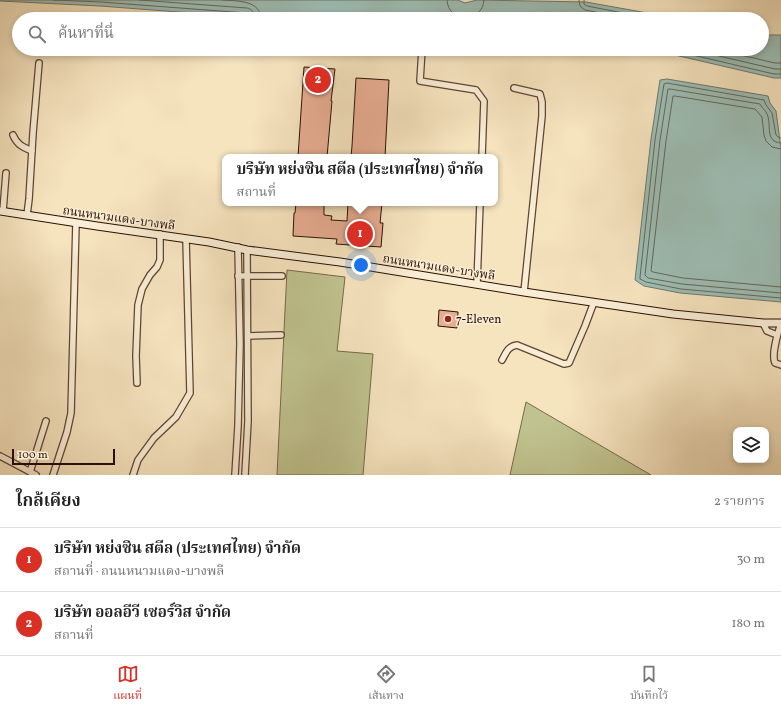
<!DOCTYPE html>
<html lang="th">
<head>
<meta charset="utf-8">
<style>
	body { margin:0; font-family:Vollkorn,"Noto Serif Thai",serif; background:#f6f6f6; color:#222 }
	.controls { position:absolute; right:12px; bottom:12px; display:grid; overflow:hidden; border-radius:8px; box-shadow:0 2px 6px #0003 }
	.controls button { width:36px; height:36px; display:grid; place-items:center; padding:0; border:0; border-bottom:1px solid #e0e0e0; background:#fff; color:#222; font:20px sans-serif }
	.scale { position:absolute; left:12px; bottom:10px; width:103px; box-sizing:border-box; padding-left:4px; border:2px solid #2b1003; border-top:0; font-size:11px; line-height:14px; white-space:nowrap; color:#2b1003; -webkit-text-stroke:3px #f9edd5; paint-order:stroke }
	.you { position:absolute; left:361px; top:265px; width:14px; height:14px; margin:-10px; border:3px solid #fff; border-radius:50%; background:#1a73e8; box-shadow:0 0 0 6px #1a73e833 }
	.badge { display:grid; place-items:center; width:26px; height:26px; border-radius:50%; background:#d93025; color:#fff; font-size:13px; font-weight:700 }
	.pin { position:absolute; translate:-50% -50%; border:2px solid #fff; box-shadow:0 1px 4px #0006 }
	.popup { position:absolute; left:222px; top:154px; width:276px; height:52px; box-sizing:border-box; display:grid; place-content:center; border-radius:8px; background:#fff; filter:drop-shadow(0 1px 3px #0005); font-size:13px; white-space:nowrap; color:#767676 }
	.popup b { font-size:15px; color:#222 }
	.popup::after { content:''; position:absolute; left:50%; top:100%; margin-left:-8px; border:8px solid transparent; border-top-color:#fff }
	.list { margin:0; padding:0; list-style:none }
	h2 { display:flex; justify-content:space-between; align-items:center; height:52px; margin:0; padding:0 16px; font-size:17px }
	h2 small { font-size:13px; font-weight:400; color:#767676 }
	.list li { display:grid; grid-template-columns:26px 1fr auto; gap:12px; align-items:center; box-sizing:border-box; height:64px; padding:0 16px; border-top:1px solid #e0e0e0 }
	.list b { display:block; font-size:15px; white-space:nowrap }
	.list p { margin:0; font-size:13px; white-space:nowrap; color:#767676 }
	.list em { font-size:13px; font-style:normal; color:#767676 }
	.icon { flex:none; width:22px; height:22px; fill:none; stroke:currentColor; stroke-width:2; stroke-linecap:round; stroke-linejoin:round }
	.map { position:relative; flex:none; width:781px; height:475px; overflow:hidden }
	.search { position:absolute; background:#fff; box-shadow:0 2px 6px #0003; left:12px; right:12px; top:12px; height:44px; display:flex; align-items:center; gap:10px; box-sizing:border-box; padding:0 14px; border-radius:22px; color:#767676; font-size:15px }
	.sheet { height:180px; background:#fff }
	nav { display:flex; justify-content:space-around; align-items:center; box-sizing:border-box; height:56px; border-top:1px solid #e0e0e0; background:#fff; font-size:11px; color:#767676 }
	nav a { display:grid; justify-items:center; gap:2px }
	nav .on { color:#d93025 }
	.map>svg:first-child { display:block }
	.green { fill:#c0c38f; stroke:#766a49 }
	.water { fill:#9dbeb5; stroke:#6f786e }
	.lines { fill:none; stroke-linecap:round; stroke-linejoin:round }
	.shore { stroke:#64675c; stroke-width:1 }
	.building { fill:#e7ad92; stroke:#2b1003 }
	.street-casing { stroke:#5e4532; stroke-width:8 }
	.secondary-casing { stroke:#2b1003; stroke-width:9 }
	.street { stroke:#f9edd5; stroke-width:5.5 }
	.secondary { stroke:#f9edd5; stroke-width:7 }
	.poi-dot { fill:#8f2418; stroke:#f9edd5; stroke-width:1.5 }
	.labels { text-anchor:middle; stroke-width:3; stroke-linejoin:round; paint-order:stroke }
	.street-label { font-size:12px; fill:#2b1003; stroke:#f9edd5 }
	.poi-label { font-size:12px; fill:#2b1003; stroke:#f9edd5; text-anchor:start }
</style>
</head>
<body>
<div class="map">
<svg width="781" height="475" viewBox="0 0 781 475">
	<rect width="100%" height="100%" fill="#f6e4bf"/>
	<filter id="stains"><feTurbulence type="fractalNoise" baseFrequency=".005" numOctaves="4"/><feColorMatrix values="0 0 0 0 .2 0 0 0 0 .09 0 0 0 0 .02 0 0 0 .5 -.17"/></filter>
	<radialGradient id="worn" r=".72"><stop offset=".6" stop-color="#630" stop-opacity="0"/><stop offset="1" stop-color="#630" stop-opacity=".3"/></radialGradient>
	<g class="green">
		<path d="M287,270L345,277L337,351L373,354L363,475H277Z"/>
		<path d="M526,402L651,475H510Z"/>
	</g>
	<g class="water">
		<path d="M0,0H458L465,3L477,0L586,2L653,14L663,19H270L100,6L0,1Z"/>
		<path d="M762,35H781V78H774L649,49H762Z"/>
		<path d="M667,79L768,96L770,103L776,111L781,149V302L680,293L644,286L635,280L651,139L660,80Z"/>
	</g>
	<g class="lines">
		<g class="shore">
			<path d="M53,0L101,2L246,13L249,15L250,19"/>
			<path d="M139,0L247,8C252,9 255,13 255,19"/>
			<path d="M222,0C237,1 261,0 261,19"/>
			<path d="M447,0C448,24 483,23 484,0"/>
			<path d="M579,0L580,6L585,10L630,19"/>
			<path d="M584,0V4L587,6L654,19"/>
			<path d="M667,49L774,74H781"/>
			<path d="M689,49L775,69H781"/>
			<path d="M715,49L775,63H781"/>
			<path d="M781,138L778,137L776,135L772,113L766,105L764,100L667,83L664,84L655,140L640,277V279L646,282L681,289L781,298"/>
			<path d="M781,143C764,142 772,124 767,114C766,111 762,108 760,104L670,89H668L660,140L645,275L648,278L682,284L781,293"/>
			<path d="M781,149L772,147L766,141L764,135L762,117L755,109L675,96H673L666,141L651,271L653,272L683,278L781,287"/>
		</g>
	</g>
	<g class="building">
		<path d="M304,67L335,69L331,101H332L327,157H298Z"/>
		<path d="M356,78L389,80L385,157H351L352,146Z"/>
		<path d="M296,203H324V215L332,216L331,220L347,221L348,203H382L380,223H383L381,247L336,244L337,239L293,236L294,213H295Z"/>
		<path d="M439,310L458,312L457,328L438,326Z"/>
	</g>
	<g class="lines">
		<defs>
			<g id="street">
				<path d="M422,49L420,81L476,90L484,101L482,157"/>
				<path d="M514,88L540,94L542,102V116L524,292"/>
				<path d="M13,135C17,145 23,147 32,151"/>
				<path d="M3,211L6,173"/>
				<path d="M27,215L29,199L33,133L39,63"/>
				<path d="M238,276H282"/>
				<path d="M477,284L480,203"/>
				<path d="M763,323L767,331L777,335"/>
				<path d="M781,323C778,333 771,354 775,363L781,365"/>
				<path d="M248,336L281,335"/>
				<path d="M502,360C506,353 508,346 517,345L564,364L569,363L585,326L594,302"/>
				<path d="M137,383L136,356L138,305L142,289L150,275L157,267L160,260V234"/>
				<path d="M0,456L36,475"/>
				<path d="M30,472L46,421"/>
				<path d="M53,475L67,432L71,413L76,223"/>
				<path d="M133,475L138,460L154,438L176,417L190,393L186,239"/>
				<path d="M235,475L238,426L240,344L238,247"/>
				<path d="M245,475L248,421L247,250"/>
			</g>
			<path id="secondary" d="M0,211L97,226L209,242L247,250L340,262L524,292L673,314L763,323H781"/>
		</defs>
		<use href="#street" class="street-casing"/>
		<use href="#secondary" class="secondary-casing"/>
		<use href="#street" class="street"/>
		<use href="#secondary" class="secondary"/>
	</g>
	<circle class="poi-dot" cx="448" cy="319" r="4"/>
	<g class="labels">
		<g class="street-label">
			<text transform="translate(119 218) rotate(8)" y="4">ถนนหนามแดง-บางพลี</text>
			<text transform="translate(439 267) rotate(9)" y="4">ถนนหนามแดง-บางพลี</text>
		</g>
		<g class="poi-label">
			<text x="456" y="323">7-Eleven</text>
		</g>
	</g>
	<rect width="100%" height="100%" filter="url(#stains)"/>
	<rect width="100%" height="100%" fill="url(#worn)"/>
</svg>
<div class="controls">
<button><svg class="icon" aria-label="layers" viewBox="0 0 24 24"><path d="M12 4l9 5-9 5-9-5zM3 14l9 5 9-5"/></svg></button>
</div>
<div class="scale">100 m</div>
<div class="you"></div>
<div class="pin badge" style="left:360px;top:234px">1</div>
<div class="popup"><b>บริษัท หย่งซิน สตีล (ประเทศไทย) จํากัด</b>สถานที่</div>
<div class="pin badge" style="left:318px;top:80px">2</div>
<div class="search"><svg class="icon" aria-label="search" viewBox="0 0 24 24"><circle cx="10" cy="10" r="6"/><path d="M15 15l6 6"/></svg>ค้นหาที่นี่</div>
</div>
<section class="sheet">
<h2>ใกล้เคียง<small>2 รายการ</small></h2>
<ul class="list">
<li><span class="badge">1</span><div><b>บริษัท หย่งซิน สตีล (ประเทศไทย) จํากัด</b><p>สถานที่ · ถนนหนามแดง-บางพลี</p></div><em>30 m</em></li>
<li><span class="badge">2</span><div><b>บริษัท ออลอีวี เซอร์วิส จำกัด</b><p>สถานที่</p></div><em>180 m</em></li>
</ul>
</section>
<nav>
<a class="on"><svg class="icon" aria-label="map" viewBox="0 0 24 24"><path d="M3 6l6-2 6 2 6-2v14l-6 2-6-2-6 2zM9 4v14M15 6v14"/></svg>แผนที่</a>
<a><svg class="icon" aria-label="directions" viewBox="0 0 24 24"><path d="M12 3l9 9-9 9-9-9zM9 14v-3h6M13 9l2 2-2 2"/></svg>เส้นทาง</a>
<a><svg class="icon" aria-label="saved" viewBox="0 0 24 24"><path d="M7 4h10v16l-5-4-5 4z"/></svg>บันทึกไว้</a>
</nav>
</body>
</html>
